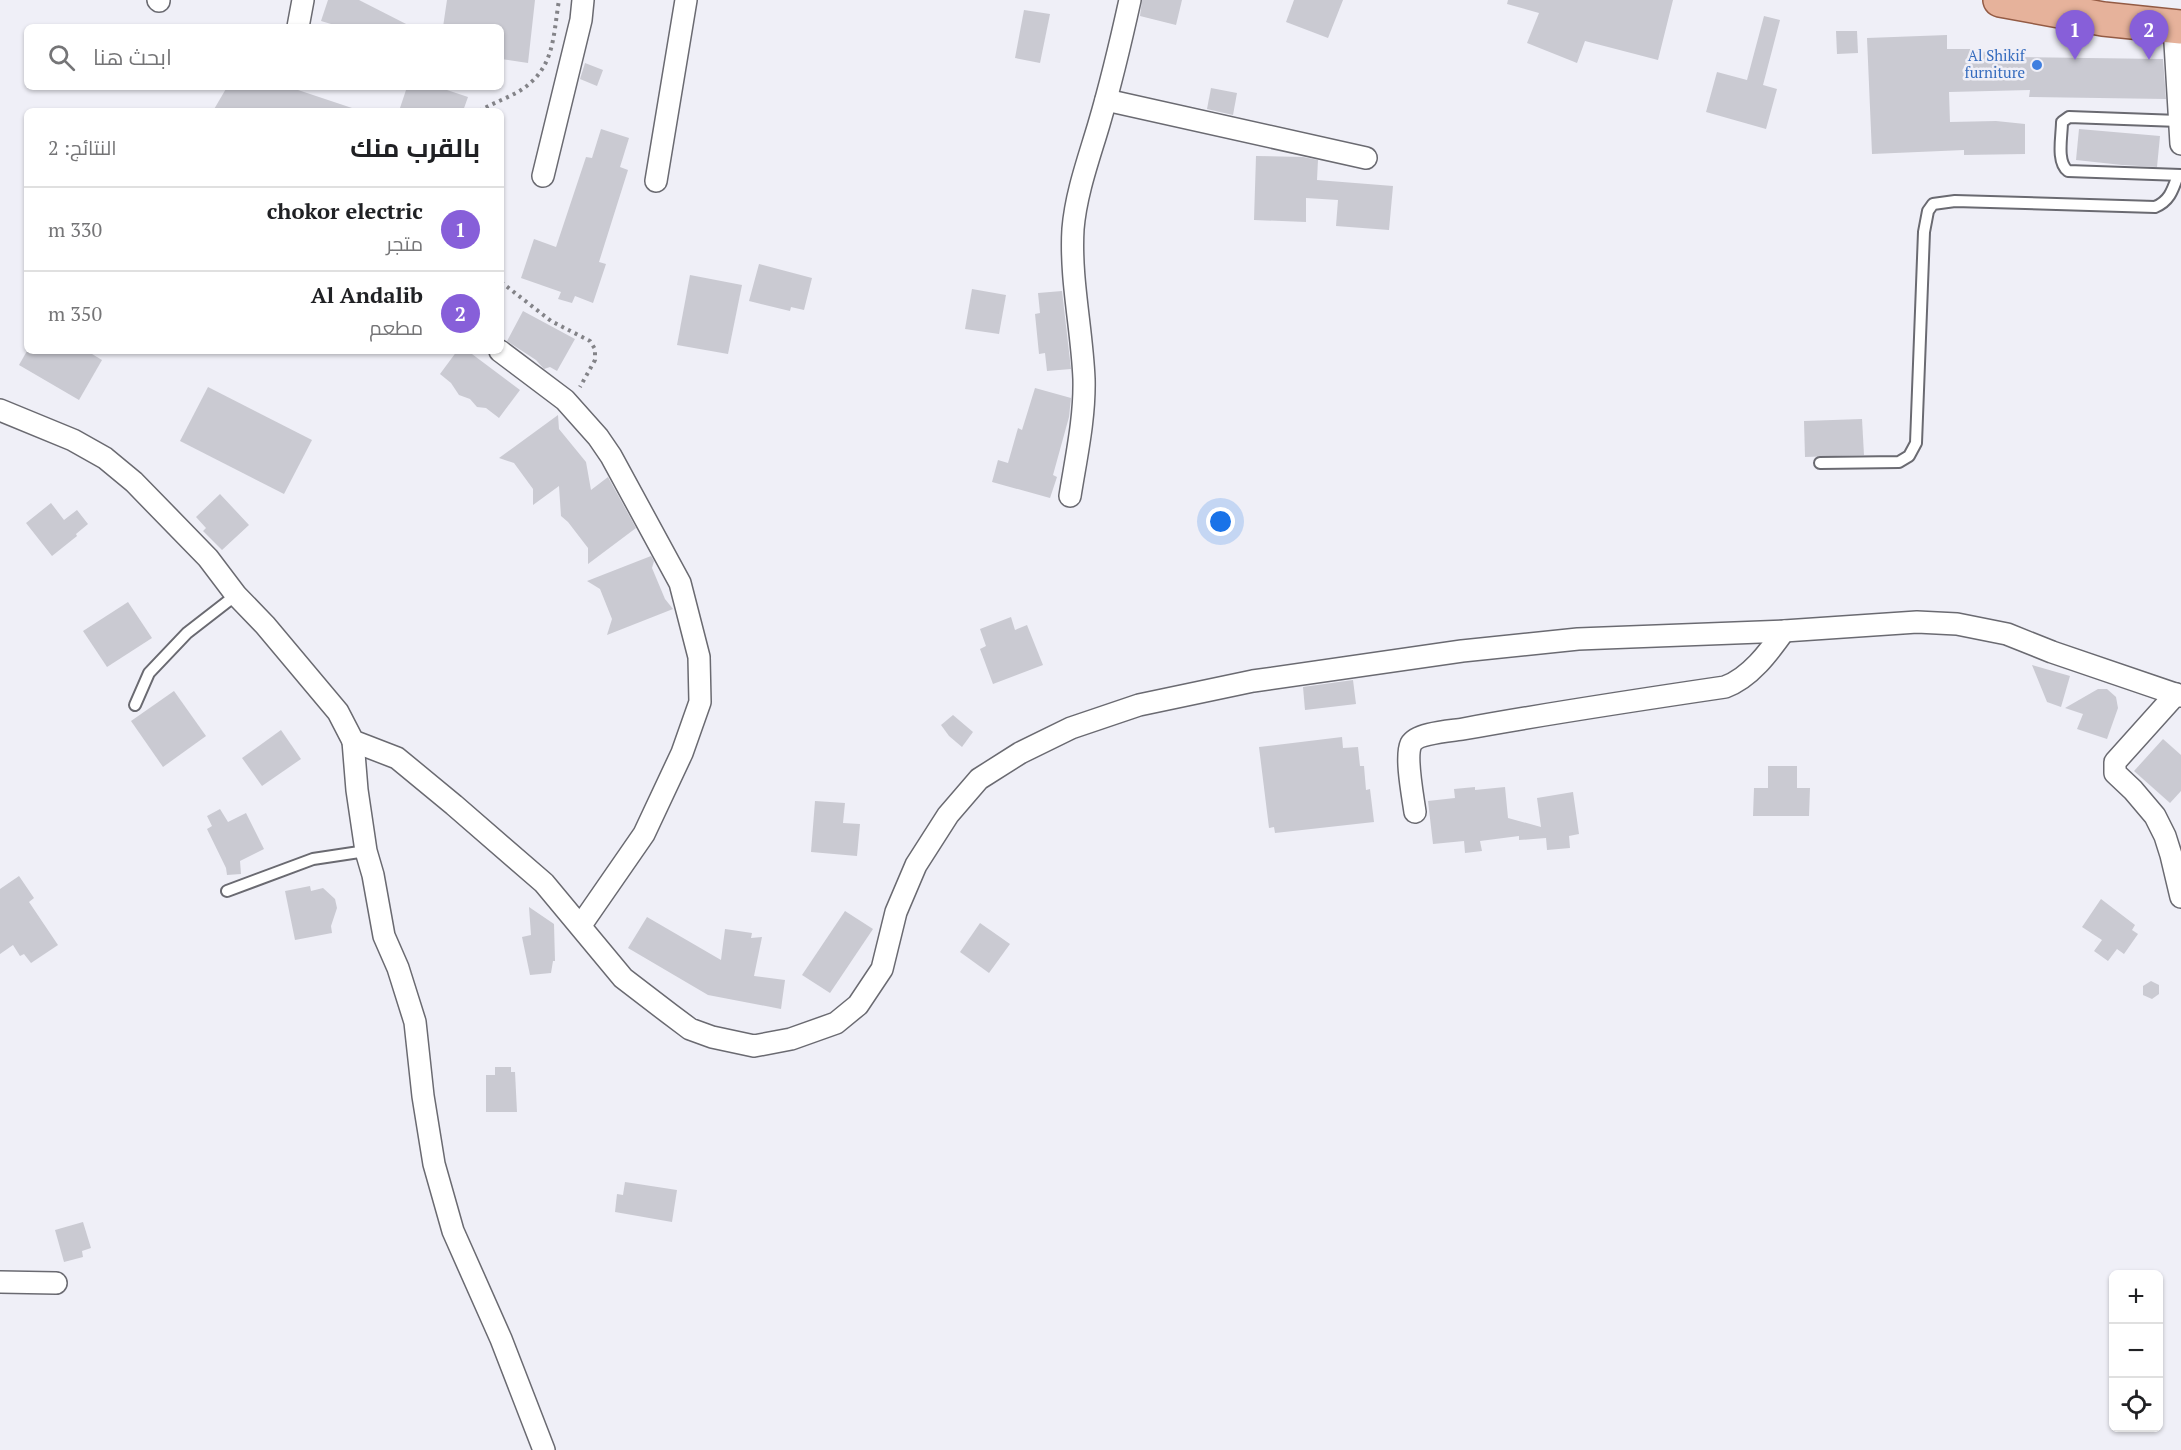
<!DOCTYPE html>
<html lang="ar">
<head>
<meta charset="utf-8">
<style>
	body { margin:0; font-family:"PT Serif",Cairo,serif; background:#f2f2f2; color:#202124; direction:rtl }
	.controls { position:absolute; right:18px; bottom:18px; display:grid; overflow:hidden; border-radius:9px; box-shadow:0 2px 4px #0004 }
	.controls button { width:54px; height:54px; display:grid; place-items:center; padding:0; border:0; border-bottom:2px solid #e0e0e0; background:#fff; color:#202124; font:30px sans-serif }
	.you { position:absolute; left:1221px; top:522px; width:21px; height:21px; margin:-15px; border:4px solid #fff; border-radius:50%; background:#1a73e8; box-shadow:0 0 0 9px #1a73e833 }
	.badge { display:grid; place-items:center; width:39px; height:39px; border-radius:50%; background:#875fd9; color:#fff; font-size:20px; font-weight:700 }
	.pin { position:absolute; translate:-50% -50px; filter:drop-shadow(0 2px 3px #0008) }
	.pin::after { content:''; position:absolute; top:32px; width:21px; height:18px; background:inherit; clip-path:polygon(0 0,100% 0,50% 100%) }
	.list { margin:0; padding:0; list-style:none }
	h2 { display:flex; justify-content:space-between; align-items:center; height:78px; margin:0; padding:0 24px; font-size:26px }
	h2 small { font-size:20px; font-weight:400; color:#757577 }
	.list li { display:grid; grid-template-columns:39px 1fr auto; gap:18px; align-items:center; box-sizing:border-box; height:84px; padding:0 24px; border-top:2px solid #e0e0e0 }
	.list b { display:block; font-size:22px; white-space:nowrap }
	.list p { margin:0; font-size:20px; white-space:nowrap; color:#757577 }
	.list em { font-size:20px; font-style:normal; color:#757577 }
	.icon { flex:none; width:33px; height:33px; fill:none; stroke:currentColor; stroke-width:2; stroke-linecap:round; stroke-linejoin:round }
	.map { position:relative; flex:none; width:2181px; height:1450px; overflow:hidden; direction:ltr }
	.search { position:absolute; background:#fff; box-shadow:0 2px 4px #0004; left:24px; top:24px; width:480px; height:66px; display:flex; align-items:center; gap:15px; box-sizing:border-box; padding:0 21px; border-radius:9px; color:#757577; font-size:22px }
	.panel { position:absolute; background:#fff; box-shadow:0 2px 4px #0004; left:24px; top:108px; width:480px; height:246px; border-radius:9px; direction:rtl }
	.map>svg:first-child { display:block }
	.building { fill:#cacad2 }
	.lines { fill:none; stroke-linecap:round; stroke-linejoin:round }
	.lane-casing { stroke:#6a6a71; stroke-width:14 }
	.street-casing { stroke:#6a6a71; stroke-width:24 }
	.primary-casing { stroke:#945b44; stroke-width:36 }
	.path { stroke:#838388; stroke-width:4; stroke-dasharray:3 4.5; stroke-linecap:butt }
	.lane { stroke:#fff; stroke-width:10 }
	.street { stroke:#fff; stroke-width:21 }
	.primary { stroke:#e6b29b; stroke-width:33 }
	.shop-dot { fill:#3f7fe0; stroke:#efeff7; stroke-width:2 }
	.labels { text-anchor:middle; stroke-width:5; stroke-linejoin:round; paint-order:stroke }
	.shop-label { font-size:15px; fill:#366cbe; stroke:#efeff7; text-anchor:end }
</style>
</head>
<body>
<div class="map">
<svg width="2181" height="1450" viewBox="0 0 2181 1450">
	<rect width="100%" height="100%" fill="#efeff7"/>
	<g class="building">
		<path d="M328,0H359L412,27H341L321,21Z"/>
		<path d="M447,0H535L528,63L501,59V27H443Z"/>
		<path d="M1142,0H1182L1176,25L1140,16Z"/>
		<path d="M1294,0H1343L1328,38L1286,22Z"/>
		<path d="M1508,0H1673L1658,60L1585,41L1577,63L1527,43L1539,13L1507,4Z"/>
		<path d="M1024,10L1050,14L1040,63L1015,58Z"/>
		<path d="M1764,16L1780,20L1763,85L1777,89L1766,129L1706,112L1717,72L1747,80Z"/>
		<path d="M1836,31H1857L1858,53L1837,54Z"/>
		<path d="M1947,35V49H1975V52L2016,51L2018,57L2163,59L2166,99L2029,97L2030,90L1949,92L1950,122L1996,121L2025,124V154L1964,155V150L1872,154L1867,38Z"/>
		<path d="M585,63L603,70L597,86L580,79Z"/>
		<path d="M227,87H289L352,108L351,111H213Z"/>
		<path d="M407,87H438L468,97L463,111H399Z"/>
		<path d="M1211,88L1237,93L1233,115L1207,109Z"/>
		<path d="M601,129L629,138L620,167L628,170L599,262L606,264L593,303L575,296L572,303L558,299L561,292L521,278L534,239L556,247L586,157L592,158Z"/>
		<path d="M2079,129L2160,136L2157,167L2122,165L2076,160Z"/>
		<path d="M1256,156L1303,157L1318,160L1317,180L1393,186L1389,230L1336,226L1338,200L1306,198V222L1254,220Z"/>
		<path d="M759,264L812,278L804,310L791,307L790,311L749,301Z"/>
		<path d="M690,275L742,285L728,354L677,345Z"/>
		<path d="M972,289L1006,295L999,334L965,329Z"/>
		<path d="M1062,291L1071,369L1047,371L1045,353L1039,354L1035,314L1040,313L1038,293Z"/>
		<path d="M523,311L575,339L557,371L550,367L544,369L536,360L507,341Z"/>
		<path d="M27,351H87L102,360L79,400L19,365Z"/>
		<path d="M457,351H468L520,390L499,418L486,408L477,407L470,399L459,395L451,383L440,374Z"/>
		<path d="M208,387L312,440L284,494L180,441Z"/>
		<path d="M1035,388L1071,398L1069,417L1053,475L1057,477L1050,498L992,482L998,460L1008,463L1018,428L1022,430Z"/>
		<path d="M558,415L559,429L586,462L591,490L608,477L636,528L588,564V548L568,522L561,516L559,486L533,505V489L514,463L499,458Z"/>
		<path d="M1862,419L1864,455L1805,457L1804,421Z"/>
		<path d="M220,494L249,525L222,550L203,531L206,528L196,517Z"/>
		<path d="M51,503L64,520L77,510L88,524L76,534L77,536L52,556L26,523Z"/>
		<path d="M651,556L654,561L652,568L665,599L673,609L607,635L612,619L600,589L587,581Z"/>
		<path d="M128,602L152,638L107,667L83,631Z"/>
		<path d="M1011,617L1015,630L1027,625L1043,665L993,684L980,649L986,646L980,629Z"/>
		<path d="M2032,665L2070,676L2061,707L2047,702Z"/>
		<path d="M1353,680L1356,704L1305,710L1303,687Z"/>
		<path d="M2098,689H2107L2116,697L2118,708L2107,739L2077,729L2083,714L2065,708Z"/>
		<path d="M174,691L206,736L163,767L131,721Z"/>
		<path d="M953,715L973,732L962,747L949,736L941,725Z"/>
		<path d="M281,730L301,759L262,786L242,758Z"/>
		<path d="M1342,737L1343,748L1358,747L1360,766H1364L1366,790L1370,789L1374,822L1275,833L1274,827L1269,828L1259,747Z"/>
		<path d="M2163,739L2181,755V791L2170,803L2134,771Z"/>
		<path d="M1768,766H1797V788H1810L1809,816H1753L1754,788H1768Z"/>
		<path d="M1475,787V790L1505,787L1508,818L1541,827L1537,798L1573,792L1579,834L1569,836L1570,848L1547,850L1546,838L1519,840V836L1480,841L1482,851L1465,853L1464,841L1433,844L1428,801L1455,798L1454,789Z"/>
		<path d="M815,801L845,803L843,823L860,824L857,856L811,852Z"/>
		<path d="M220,809L228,822L246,813L264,849L240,861L241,874L227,875L226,868L207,829L212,826L207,816Z"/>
		<path d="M19,876L34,898L29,902L58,945L31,963L24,954L20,956L13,945L0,954V889Z"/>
		<path d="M310,886L311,891L323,888L335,899L337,908L331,926L332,933L295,940L285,891Z"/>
		<path d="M2101,899L2135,925L2132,930L2138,934L2124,954L2117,949L2108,961L2094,951L2102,940L2082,927Z"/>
		<path d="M529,907L554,924L555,961H553L551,973L530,975L522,937L531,935Z"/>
		<path d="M845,911L873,929L830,993L802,975Z"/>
		<path d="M647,917L721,960L725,929L752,933L751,938L762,937L754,976L785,980L781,1009L708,995L628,948Z"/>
		<path d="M980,923L1010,944L989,973L960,952Z"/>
		<path d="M2151,981L2159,985V994L2152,999L2143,995V986Z"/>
		<path d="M495,1067H511V1072H515L517,1112H486V1075H495Z"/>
		<path d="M625,1182L677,1190L672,1222L615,1212L617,1194L623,1195Z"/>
		<path d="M83,1222L91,1248L82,1251L83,1257L64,1262L55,1230Z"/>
	</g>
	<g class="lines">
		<defs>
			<g id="lane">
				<path d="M2179,121L2069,117L2062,122C2062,136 2056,162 2068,171L2181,175"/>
				<path d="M1820,463L1899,462L1909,456L1916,443L1924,232L1928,211L1933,204L1955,201L2155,207C2170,201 2173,189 2178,175"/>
				<path d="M135,705L149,673L187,633L236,595"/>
				<path d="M227,891L313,859L366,851"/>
			</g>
			<g id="street">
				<path d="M158,0L159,1"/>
				<path d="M2174,26L2181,144"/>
				<path d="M298,27L303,0"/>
				<path d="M1106,100L1366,158"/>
				<path d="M543,176L581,20L583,0"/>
				<path d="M656,181L686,0"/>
				<path d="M500,351L565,400L598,437L611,456L680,583L699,657L700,702L682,753L644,834L581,925"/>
				<path d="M0,410L73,440L105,458L134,482L208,558L236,595L265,625L338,712L353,741L397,758L454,805L544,883L623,978L670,1014L690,1029L712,1037L754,1046L791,1039L836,1023L858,1005L882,969L896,912L916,865L948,815L979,779L1020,753L1071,728L1139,705L1253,681L1462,651L1578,639L1784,631L1917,622L1957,624L2007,634L2052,652L2181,696"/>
				<path d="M1070,496C1076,458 1085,418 1084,379C1082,329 1070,279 1073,229C1076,193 1089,158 1099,124C1111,83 1121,41 1130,0"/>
				<path d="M2176,694L2115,762V773L2133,790L2155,816L2165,836L2171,855L2181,897"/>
				<path d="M353,741L357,790L366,851L373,875L384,936L398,968L415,1022L423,1096L434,1164L453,1231L501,1339L544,1450"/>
				<path d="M1415,812C1413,797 1405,757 1411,744C1417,733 1451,731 1463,729C1550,713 1637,700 1725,687C1750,678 1769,652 1784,631"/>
				<path d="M0,1282L56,1283"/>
			</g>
			<path id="primary" d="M2000,0L2103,19L2181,27"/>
		</defs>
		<use href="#lane" class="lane-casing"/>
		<use href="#street" class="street-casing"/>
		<use href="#primary" class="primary-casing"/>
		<g class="path">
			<path d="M479,111C493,103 508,98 521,90C555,68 553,36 559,0"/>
			<path d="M501,282L551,321L590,341L595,349V360L580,387"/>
		</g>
		<use href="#lane" class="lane"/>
		<use href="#street" class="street"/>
		<use href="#primary" class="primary"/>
	</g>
	<circle class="shop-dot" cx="2037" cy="65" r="6"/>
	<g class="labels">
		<g class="shop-label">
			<text x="2025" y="61">Al Shikif<tspan x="2025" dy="17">furniture</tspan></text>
		</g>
	</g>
</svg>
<div class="controls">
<button>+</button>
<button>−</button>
<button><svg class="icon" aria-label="locate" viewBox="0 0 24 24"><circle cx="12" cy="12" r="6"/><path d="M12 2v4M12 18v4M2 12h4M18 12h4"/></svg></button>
</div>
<div class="you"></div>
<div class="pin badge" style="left:2075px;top:60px">1</div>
<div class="pin badge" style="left:2149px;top:60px">2</div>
<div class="search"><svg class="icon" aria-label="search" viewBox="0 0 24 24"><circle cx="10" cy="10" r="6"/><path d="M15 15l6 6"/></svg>ابحث هنا</div>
<section class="panel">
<h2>بالقرب منك<small>النتائج: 2</small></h2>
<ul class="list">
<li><span class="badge">1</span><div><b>chokor electric</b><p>متجر</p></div><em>330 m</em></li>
<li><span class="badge">2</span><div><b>Al Andalib</b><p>مطعم</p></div><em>350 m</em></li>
</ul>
</section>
</div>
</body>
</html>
